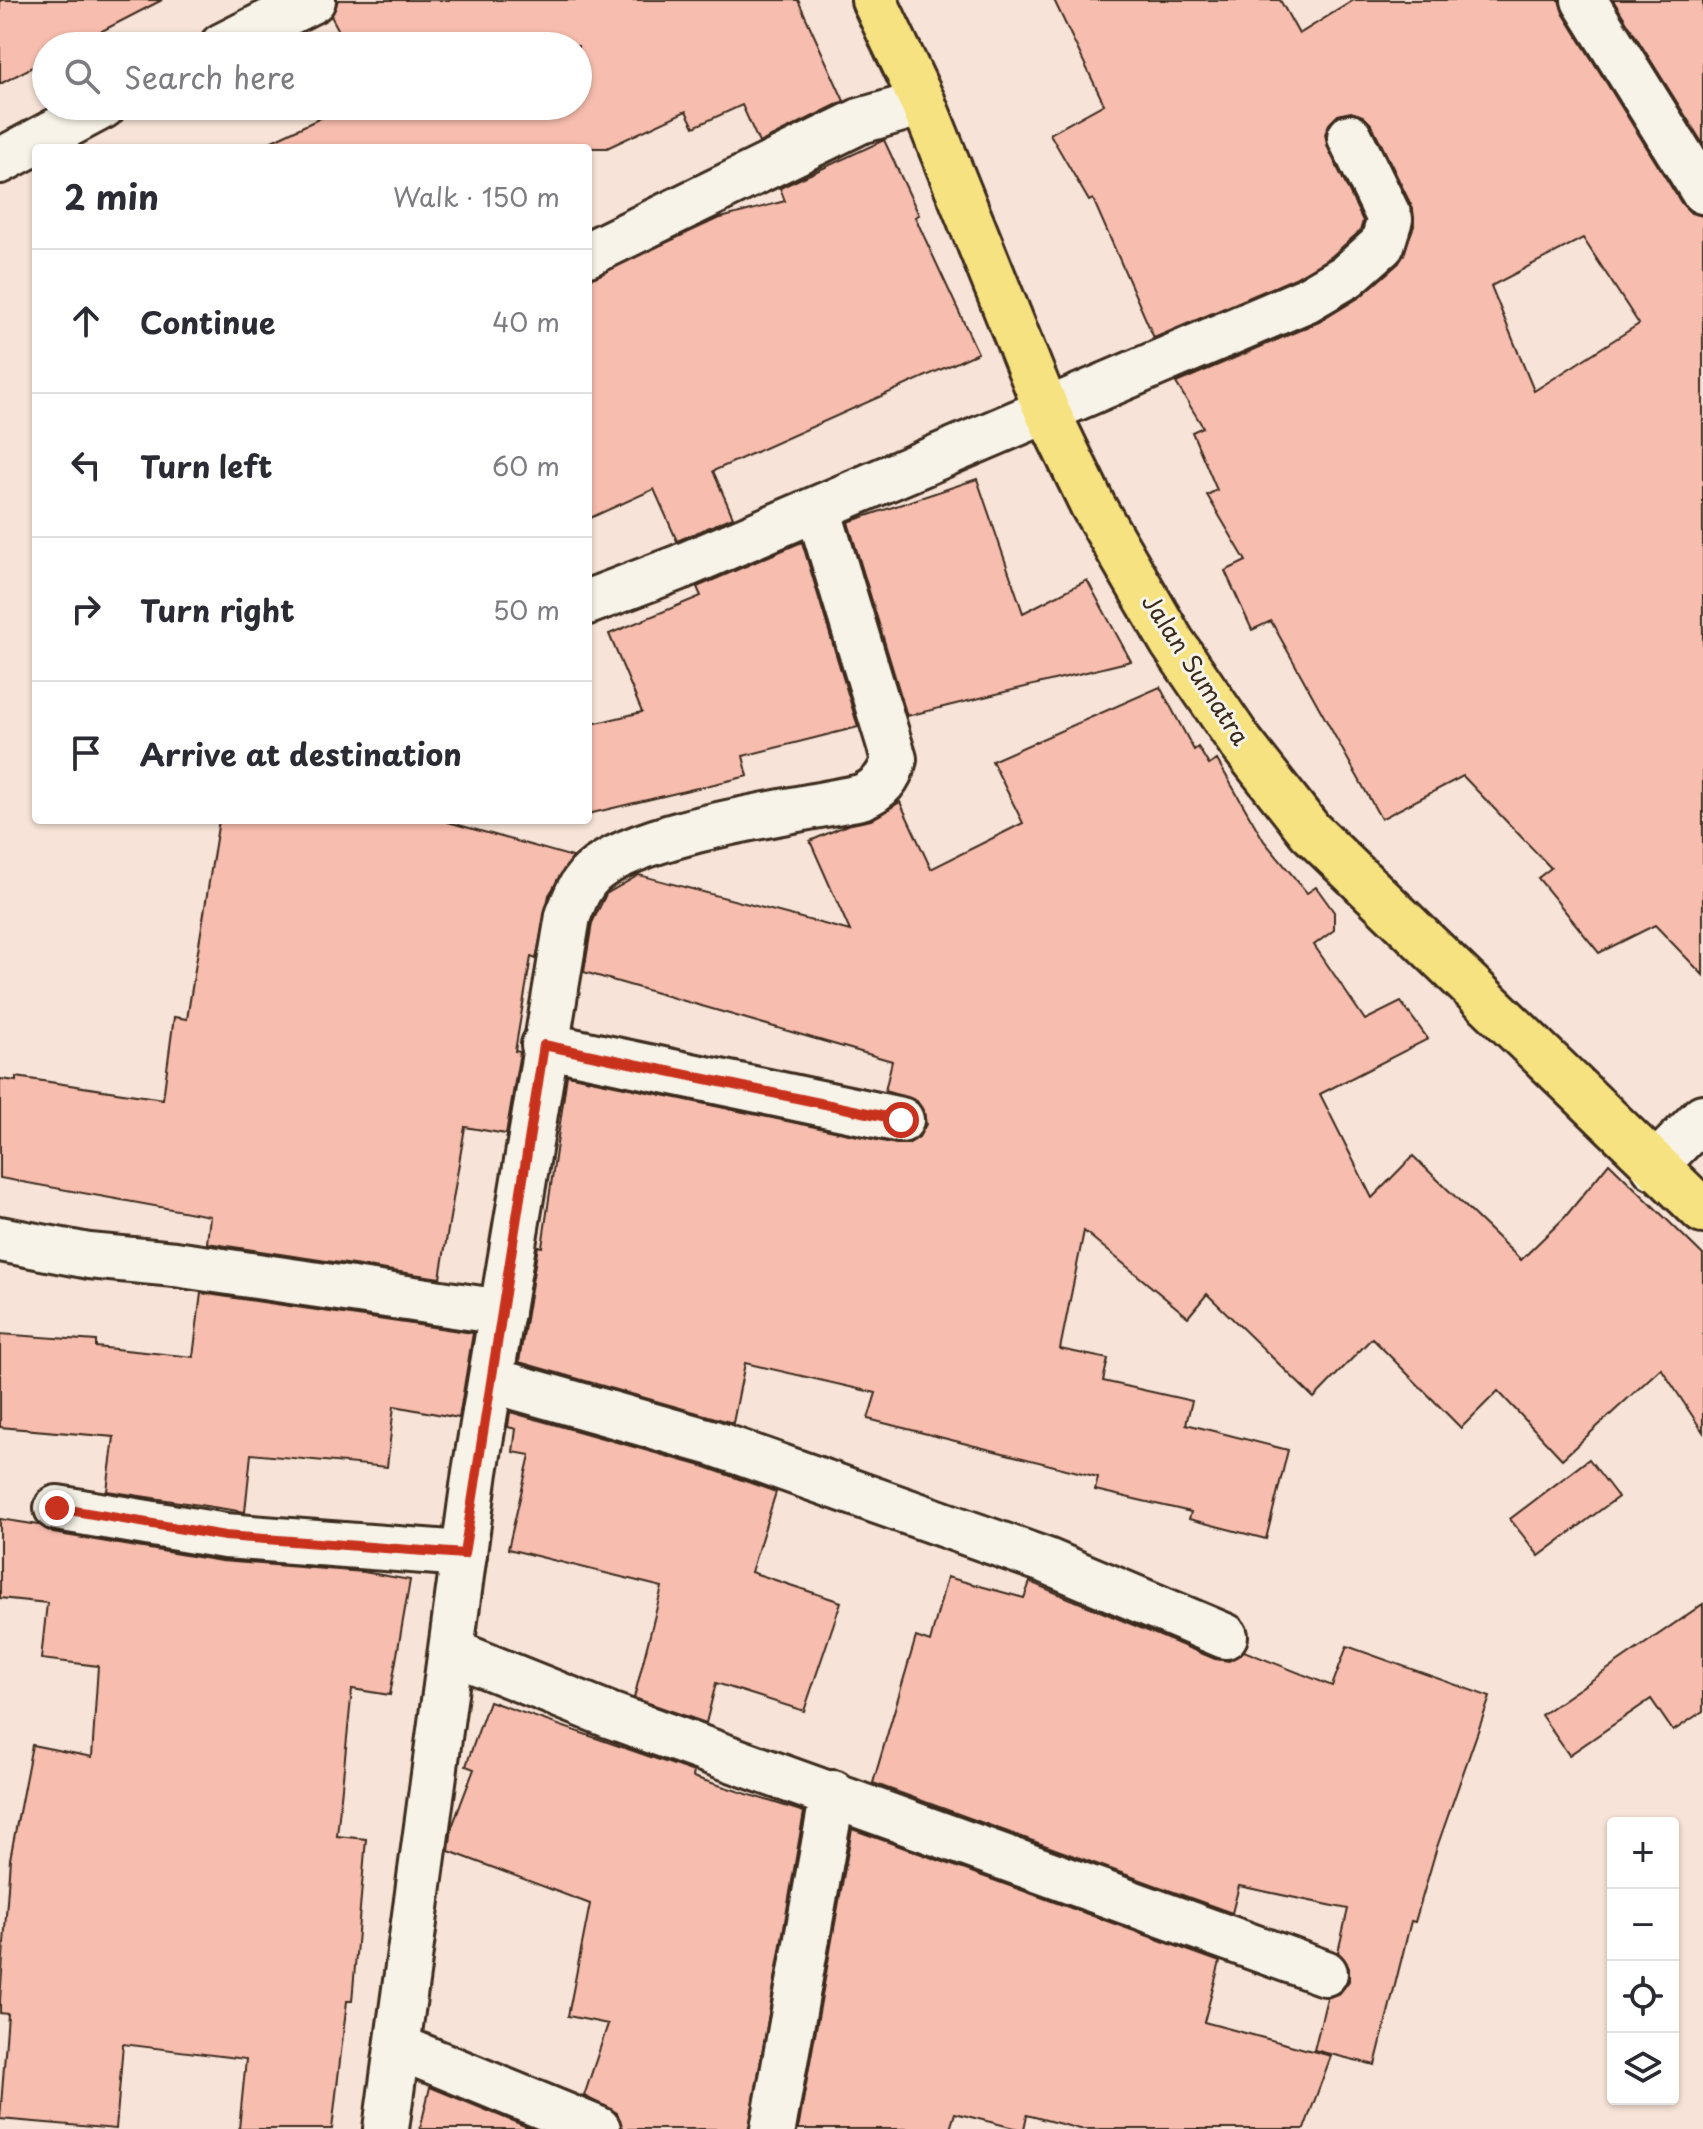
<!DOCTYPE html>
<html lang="en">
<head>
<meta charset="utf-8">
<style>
	body { margin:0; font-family:"Playpen Sans",sans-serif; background:#f7f7f7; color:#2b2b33 }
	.controls { position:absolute; right:24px; bottom:24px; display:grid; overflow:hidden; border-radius:8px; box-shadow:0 2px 6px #0004 }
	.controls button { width:72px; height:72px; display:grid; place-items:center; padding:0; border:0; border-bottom:2px solid #e1e1e2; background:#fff; color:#2b2b33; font:40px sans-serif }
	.stop { position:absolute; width:24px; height:24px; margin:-18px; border:6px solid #c8321e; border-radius:50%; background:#fff }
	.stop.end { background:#c8321e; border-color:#fff; box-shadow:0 2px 8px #0008 }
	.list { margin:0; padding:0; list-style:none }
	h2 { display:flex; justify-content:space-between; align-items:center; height:104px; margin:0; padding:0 32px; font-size:34px }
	h2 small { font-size:26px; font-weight:400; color:#7c7c81 }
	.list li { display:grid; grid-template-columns:52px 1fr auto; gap:24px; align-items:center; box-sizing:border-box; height:144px; padding:0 32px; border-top:2px solid #e1e1e2 }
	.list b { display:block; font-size:30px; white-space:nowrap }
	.list em { font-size:26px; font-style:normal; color:#7c7c81 }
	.icon { flex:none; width:44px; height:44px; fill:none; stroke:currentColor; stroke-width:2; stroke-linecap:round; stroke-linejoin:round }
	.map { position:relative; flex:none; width:1703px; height:2129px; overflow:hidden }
	.search { position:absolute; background:#fff; box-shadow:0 2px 6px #0004; left:32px; top:32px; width:560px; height:88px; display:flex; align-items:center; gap:20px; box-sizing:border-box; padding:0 28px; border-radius:44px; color:#7c7c81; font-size:30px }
	.panel { position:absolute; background:#fff; box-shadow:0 2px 6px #0004; left:32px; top:144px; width:560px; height:680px; border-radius:8px }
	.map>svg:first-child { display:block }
	.building { fill:#f7bdae; stroke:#3b2a1e; stroke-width:2; fill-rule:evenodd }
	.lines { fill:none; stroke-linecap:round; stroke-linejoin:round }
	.street-casing { stroke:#3b2a1e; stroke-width:50 }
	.primary-casing { stroke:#3b2a1e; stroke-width:50 }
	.street { stroke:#f7f3e8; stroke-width:44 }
	.primary { stroke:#f6e281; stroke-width:44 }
	.route { stroke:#c8321e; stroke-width:10 }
	.labels { text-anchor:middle; stroke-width:6; stroke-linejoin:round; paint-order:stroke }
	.street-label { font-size:24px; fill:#3b2a1e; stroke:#f7f3e8 }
</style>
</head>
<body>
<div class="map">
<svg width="1703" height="2129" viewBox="0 0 1703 2129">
	<rect width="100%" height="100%" fill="#f7e3d7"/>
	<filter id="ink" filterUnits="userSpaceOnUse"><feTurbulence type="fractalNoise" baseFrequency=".0125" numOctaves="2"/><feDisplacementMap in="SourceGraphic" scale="16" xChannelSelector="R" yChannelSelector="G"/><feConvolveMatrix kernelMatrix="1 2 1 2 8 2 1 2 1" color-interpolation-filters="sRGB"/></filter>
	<g filter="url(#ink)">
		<g class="building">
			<path d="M0,0H162L73,46H46V60L0,84Z"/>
			<path d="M338,0H798L844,101L759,143L742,105L694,127L686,111L607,148H257L346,106H578V46H347L331,16Z"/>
			<path d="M1054,0H1280L1299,34L1354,0H1559L1563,13L1682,204L1691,213L1703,216V975L1655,925L1599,953L1538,878L1551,868L1463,776L1381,819L1271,621L1252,630L1225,571L1246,561L1207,495L1217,490L1192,432L1203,427L1176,383L1319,322L1360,297L1399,263L1414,226L1413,209L1372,125L1363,116L1351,112L1338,115L1329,124L1325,134L1328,148L1363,221L1360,231L1332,256L1295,278L1154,338L1093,199L1089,201L1050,134L1104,104ZM1583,238L1639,324L1534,391L1491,286Z"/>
			<path d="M1613,0H1703V144Z"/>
			<path d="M884,140L919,215L915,217L978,353L713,471L733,517L677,541L654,489L588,519V279L717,219L785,201L780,188Z"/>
			<path d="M977,479L1023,613L1087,580L1131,661L907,716L848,522Z"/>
			<path d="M802,542L858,727L743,756L748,776L588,814V725L642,712L609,634L701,596L697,587Z"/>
			<path d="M1160,687L1194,750L1198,747L1209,765L1217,760L1264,841L1307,893L1316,887L1334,912V930L1314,945L1365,1020L1401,1002L1428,1039L1320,1094L1372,1198L1413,1156L1521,1260L1565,1217L1609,1163L1703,1255V1432L1661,1368L1562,1459L1498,1391L1461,1428L1372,1338L1314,1398L1207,1294L1188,1317L1084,1231L1060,1349L1108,1359L1103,1381L1192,1401L1186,1424L1288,1450L1266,1539L1189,1519L1191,1512L1095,1490L1098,1477L868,1419L876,1393L745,1363L733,1423L519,1362L538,1246L542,1247L567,1075L896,1144H908L919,1137L926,1124L924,1112L917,1101L885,1091L892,1061L584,972L592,923L606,894L639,875L850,931L810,841L847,825L871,820L900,802L931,869L1023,823L992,761Z"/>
			<path d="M219,820H441L573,857L549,895L536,959L531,957L515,1051L520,1052L506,1134L465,1127L440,1278L207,1243L210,1216L0,1178V1079L16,1081V1077L163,1099L174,1017L187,1019Z"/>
			<path d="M201,1293L473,1333L459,1418L394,1406L387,1467L251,1454L245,1512L107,1491L114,1437L0,1427V1334L96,1341V1347L193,1357Z"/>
			<path d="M510,1412L705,1467L776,1492L751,1572L841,1602L804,1711L716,1683L706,1723L634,1698L662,1587L508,1549L530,1455L513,1452L516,1429L508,1427Z"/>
			<path d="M1589,1459L1618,1497L1539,1556L1510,1519Z"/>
			<path d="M0,1519L39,1525L53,1533L221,1561L364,1572L410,1580L390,1695L352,1689L337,1836L366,1839L352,2001H347L332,2129H239L246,2059L123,2044L116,2129L0,2119L8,2014L0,2013V2000L10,1859L32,1745L92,1757L98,1666L41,1659L47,1603L0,1598Z"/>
			<path d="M947,1577L1024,1598L1030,1582L1215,1659L1229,1661L1244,1651L1332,1686L1347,1646L1490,1697L1437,1847L1415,1922L1411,1921L1375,2065L1314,2050L1327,1998L1340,1993L1349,1981V1968L1338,1952L1348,1909L1239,1886L1232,1913L873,1783L916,1637L930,1642Z"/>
			<path d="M1703,1604V1711L1673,1731L1651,1699L1569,1755L1541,1715Z"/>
			<path d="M489,1701L694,1772L693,1777L804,1812L749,2129H622L617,2113L584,2096L608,2024L568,2016L590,1904L449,1851L452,1827L474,1769L466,1766Z"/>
			<path d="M852,1829L1220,1962L1204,2022L1331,2056L1304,2129H1080L1027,2115L1024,2129H1018L955,2113L950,2129H798Z"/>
			<path d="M430,2087L532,2129H420Z"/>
		</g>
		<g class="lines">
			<defs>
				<g id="street">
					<path d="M1584,0L1703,191"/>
					<path d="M222,46L313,0"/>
					<path d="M0,161L103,106"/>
					<path d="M588,254L860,121L923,103"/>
					<path d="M588,602L680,567L1306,300L1347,276L1382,245L1390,219L1350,137"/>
					<path d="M544,1045L901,1120"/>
					<path d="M1654,1167L1703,1117"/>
					<path d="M0,1239L89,1256L175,1264L502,1312"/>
					<path d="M491,1380L713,1443L1047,1561L1225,1636"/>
					<path d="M57,1508L225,1536L464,1554"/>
					<path d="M452,1652L609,1715L1325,1973"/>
					<path d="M398,2047L598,2129"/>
					<path d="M386,2129L475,1472L568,916C574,901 579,885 592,873C640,831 795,811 861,797C879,790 890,777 894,759L818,509"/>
					<path d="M773,2129L833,1793"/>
				</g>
				<path id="primary" d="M874,0L923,103L1047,411L1093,506L1172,642L1241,743L1310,831L1703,1211"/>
			</defs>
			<use href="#street" class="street-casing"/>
			<use href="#primary" class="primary-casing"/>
			<use href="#street" class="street"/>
			<use href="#primary" class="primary"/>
		</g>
	</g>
	<g class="lines" filter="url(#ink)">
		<path class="route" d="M57,1508L225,1536L464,1554L544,1045L901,1120"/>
	</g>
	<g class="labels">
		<g class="street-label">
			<text transform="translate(1195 670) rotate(57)" y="8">Jalan Sumatra</text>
		</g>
	</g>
</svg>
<div class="controls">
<button>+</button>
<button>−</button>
<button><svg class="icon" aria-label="locate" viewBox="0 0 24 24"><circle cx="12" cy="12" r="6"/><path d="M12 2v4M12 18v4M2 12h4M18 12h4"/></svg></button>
<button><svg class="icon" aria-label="layers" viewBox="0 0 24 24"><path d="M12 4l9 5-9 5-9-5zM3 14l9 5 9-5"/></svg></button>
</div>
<div class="stop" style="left:901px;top:1120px"></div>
<div class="stop end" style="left:57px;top:1508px"></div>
<div class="search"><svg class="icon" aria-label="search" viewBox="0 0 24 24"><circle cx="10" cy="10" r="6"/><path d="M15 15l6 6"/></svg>Search here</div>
<section class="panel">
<h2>2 min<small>Walk · 150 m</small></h2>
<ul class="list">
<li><svg class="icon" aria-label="ahead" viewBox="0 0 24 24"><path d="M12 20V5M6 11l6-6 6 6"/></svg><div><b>Continue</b></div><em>40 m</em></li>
<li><svg class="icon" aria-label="left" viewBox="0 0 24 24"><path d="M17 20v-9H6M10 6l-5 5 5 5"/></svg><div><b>Turn left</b></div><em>60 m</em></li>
<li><svg class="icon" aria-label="right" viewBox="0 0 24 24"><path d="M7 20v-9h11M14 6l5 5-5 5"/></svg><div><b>Turn right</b></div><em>50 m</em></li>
<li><svg class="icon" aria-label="arrive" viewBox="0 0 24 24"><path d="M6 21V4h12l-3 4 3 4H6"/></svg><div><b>Arrive at destination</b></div></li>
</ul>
</section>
</div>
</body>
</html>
